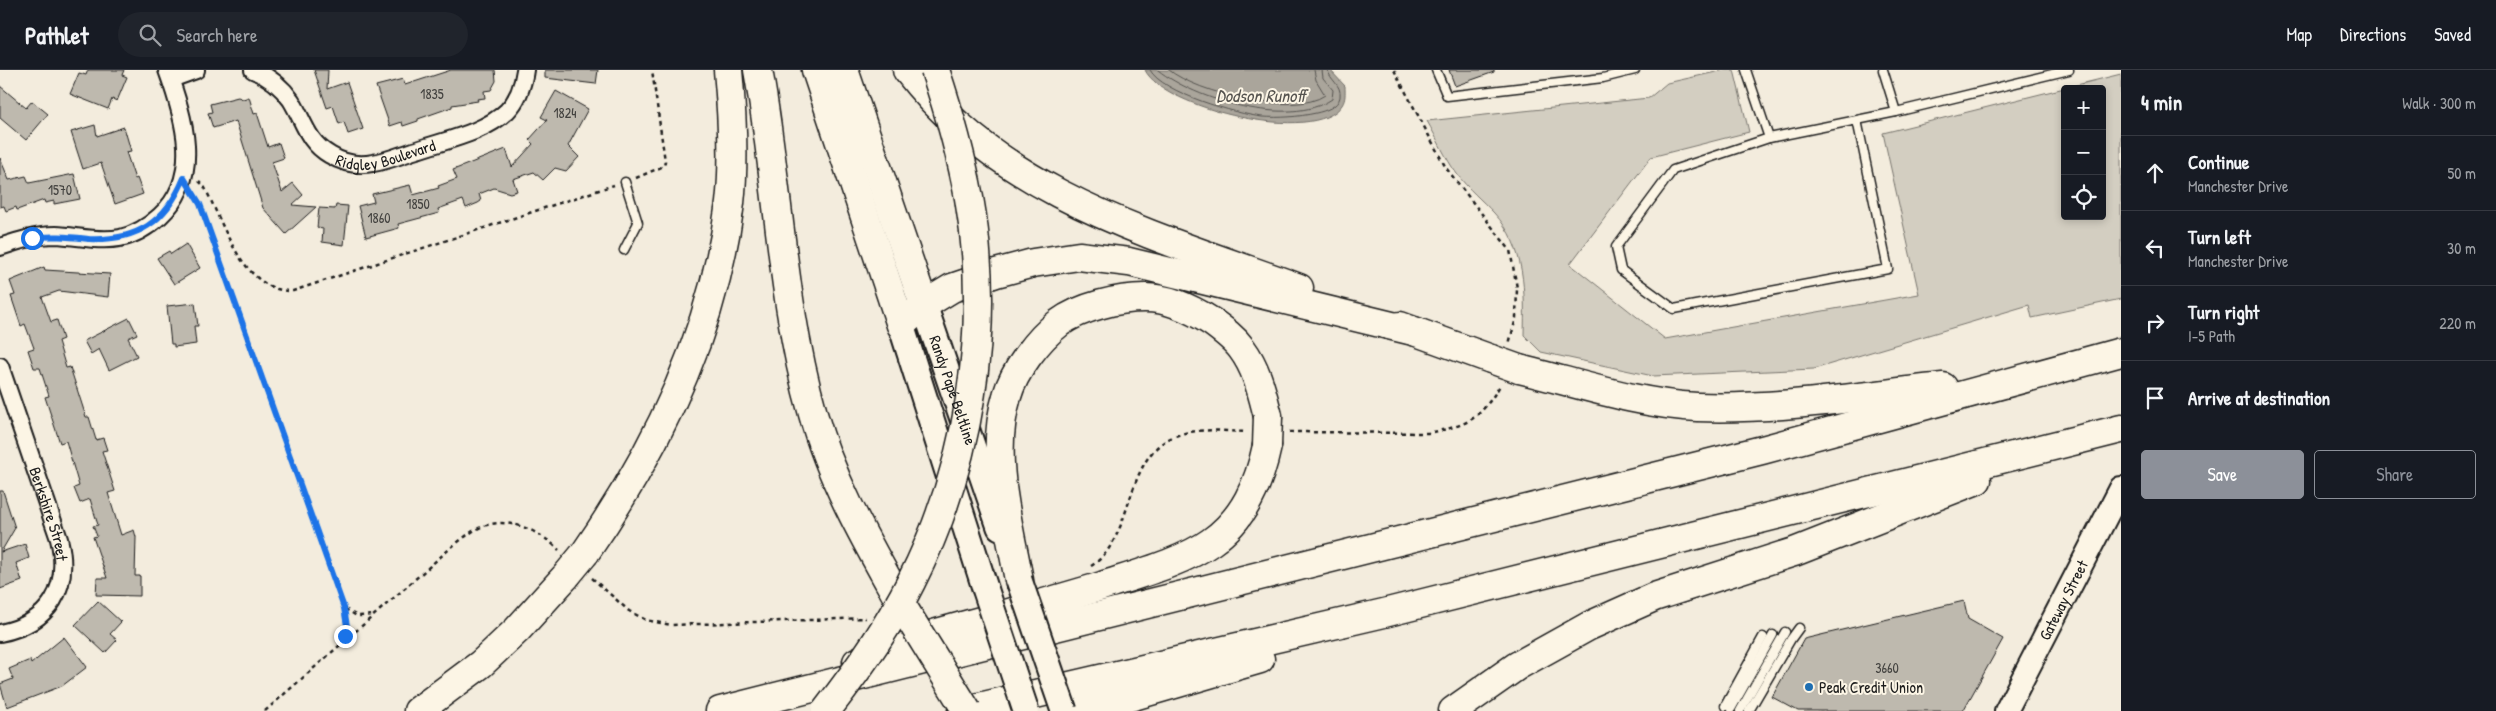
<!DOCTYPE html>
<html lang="en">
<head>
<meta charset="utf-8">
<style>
	body { margin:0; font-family:"Patrick Hand",sans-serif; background:#20242c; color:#f1f3f6 }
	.controls { position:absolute; right:15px; top:15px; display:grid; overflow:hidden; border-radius:5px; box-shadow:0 2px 8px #0003 }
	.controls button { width:45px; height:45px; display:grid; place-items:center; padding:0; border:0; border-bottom:1px solid #363941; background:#171b24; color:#f1f3f6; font:25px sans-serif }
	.stop { position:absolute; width:15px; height:15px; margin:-11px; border:4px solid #1a73e8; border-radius:50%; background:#fff }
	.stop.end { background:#1a73e8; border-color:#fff; box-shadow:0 1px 5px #0008 }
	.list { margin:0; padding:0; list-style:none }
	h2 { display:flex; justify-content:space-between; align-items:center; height:65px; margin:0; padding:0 20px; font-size:21px }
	h2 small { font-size:16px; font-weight:400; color:#9ea1a6 }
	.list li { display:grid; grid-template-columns:32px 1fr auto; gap:15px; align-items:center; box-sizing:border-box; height:75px; padding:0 20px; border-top:1px solid #363941 }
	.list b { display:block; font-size:19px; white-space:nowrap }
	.list p { margin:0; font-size:16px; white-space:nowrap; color:#9ea1a6 }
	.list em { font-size:16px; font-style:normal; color:#9ea1a6 }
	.actions { display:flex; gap:10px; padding:15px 20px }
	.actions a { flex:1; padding:11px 0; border:1px solid #8c9099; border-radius:5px; text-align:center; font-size:18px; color:#8c9099 }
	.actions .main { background:#8c9099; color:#fff }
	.icon { flex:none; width:28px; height:28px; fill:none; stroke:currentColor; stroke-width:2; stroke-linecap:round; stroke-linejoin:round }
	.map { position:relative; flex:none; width:2121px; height:641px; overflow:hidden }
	header { display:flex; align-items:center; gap:30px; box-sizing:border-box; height:70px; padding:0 25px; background:#171b24; border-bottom:1px solid #363941 }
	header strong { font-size:24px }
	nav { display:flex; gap:28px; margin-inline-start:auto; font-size:18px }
	.search { width:350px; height:45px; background:#20242c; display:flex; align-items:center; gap:12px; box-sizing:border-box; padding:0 18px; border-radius:28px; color:#9ea1a6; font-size:19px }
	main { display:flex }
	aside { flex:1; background:#171b24 }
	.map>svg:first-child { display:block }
	.green { fill:#d3cec1; stroke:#78756e; fill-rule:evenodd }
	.water { fill:#aaa59b; stroke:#716e68 }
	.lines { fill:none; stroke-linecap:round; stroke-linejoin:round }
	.shore { stroke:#55534f; stroke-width:1 }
	.building { fill:#beb9ae; stroke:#1c1c1c }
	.lane-casing { stroke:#1c1c1c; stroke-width:11 }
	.street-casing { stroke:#1c1c1c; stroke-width:20 }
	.secondary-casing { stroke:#1c1c1c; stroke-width:26 }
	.primary-casing { stroke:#1c1c1c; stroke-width:29 }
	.highway-casing { stroke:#1c1c1c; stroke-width:31 }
	.path { stroke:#1c1c1c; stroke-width:2.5; stroke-dasharray:4 4; stroke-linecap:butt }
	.lane { stroke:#fcf5e5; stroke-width:8 }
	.street { stroke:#fcf5e5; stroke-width:16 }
	.secondary { stroke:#fcf5e5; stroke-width:22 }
	.primary { stroke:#fcf5e5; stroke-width:25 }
	.highway { stroke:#fcf5e5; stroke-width:28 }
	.primary-bridge-casing { stroke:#1c1c1c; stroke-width:29; stroke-linecap:butt }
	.highway-bridge-casing { stroke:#1c1c1c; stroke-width:31; stroke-linecap:butt }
	.primary-bridge { stroke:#fcf5e5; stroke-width:25 }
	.highway-bridge { stroke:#fcf5e5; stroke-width:28 }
	.route { stroke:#1a73e8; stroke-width:6 }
	.poi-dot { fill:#1f6fb2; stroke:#fcf5e5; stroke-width:2 }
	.labels { text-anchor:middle; stroke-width:4; stroke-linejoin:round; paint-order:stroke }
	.number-label { font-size:14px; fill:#444340 }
	.street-label { font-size:16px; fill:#1c1c1c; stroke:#fcf5e5 }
	.poi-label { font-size:16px; fill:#1c1c1c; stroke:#fcf5e5; text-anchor:start }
	.water-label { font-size:18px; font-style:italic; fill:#55534f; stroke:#fcf5e5 }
</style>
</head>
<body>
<header>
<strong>Pathlet</strong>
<div class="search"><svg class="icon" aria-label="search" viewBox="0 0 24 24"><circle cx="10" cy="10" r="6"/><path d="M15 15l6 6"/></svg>Search here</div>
<nav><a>Map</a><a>Directions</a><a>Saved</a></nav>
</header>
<main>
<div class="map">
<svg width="2121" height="641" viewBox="0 0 2121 641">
	<rect width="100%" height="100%" fill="#f3ecdd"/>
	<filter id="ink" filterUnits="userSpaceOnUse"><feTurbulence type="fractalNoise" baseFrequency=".02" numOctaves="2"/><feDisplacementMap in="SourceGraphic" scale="10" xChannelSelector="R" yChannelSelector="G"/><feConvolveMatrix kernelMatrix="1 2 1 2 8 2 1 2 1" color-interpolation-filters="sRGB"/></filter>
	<g filter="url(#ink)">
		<path class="green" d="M1725,0H1734L1749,62L1651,87L1570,194L1665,269L1919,224L1883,63L2121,4V229L2032,248L2029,235L1814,299L1653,306L1541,282L1524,265C1525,222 1526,177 1494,143C1482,130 1468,119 1457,104C1445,88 1437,68 1427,51L1649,28L1667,13ZM2065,19H2102V146H2065Z"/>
		<path class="water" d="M1145,0H1330L1345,16C1345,23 1346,29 1342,35C1316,76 1163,38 1145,0Z"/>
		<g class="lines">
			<g class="shore">
				<path d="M1150,0C1162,23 1237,44 1262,47C1280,48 1298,47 1316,43C1325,41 1338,37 1340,27C1342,14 1329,10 1328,0"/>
				<path d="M1158,0C1195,30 1289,58 1332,29L1333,20L1323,8L1322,0"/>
				<path d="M1169,0C1197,23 1294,47 1325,25L1316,10L1314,0"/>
			</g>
		</g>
		<g class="building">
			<path d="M88,0H124L122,5L127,7L117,31L112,29L108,39L70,24L79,3L86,5Z"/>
			<path d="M314,0H328L327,19L347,12L363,59L348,64L344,52L339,54L333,36L327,38Z"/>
			<path d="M451,0H495L496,11L491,20L484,21L485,28L477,29L478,31L452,35V37L418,49V51L403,56L402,52L390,56L376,16L403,9L405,15Z"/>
			<path d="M545,0H598L596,14L545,8Z"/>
			<path d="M1449,0H1494V2L1455,16Z"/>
			<path d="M0,16L26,38L32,31L48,44L26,70L0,48Z"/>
			<path d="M556,21L588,39L568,76L579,87L566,101L555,98L543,110L534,102L513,109L517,121L510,123L494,118L479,124L481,131L478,133L466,138L463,130L438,139L439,143L398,154L399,158L366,167L358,136L374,132L372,124L410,115L413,125L439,118L438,116L457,109L453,100L506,79L512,97L533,74L529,70L547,50L541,47Z"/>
			<path d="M238,27L243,29L249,27L254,44L257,43L268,77L279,73L284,88L272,92L282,122L293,113L303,125L292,135L316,137L286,164L263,138L236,51L213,58L208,43L212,42L210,34Z"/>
			<path d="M95,55L97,66L124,57L131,81L126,82L135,109L137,108L143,124L115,134L101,93L83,99L71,62Z"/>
			<path d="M0,88L9,110L26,106L29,113L74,104L80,129L54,134V131L45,133L44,130L17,140L16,137L6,141L4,136L0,137Z"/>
			<path d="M336,135L348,136L344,175L322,172L323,159L317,158L319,138L335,139Z"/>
			<path d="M186,174L200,198L174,214L157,188L169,181L171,184Z"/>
			<path d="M44,197L45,200L110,204L108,227L59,221L42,227L51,252L57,250L63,269L58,271L66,298L70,297L86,347H89L96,370L103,368L107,380L102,381L115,421L108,423L121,465L134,460L136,467L135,506H140V526L96,525L97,508H107L93,467L97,466L93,456L98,455L90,429L80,433L74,418L79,416L66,371L60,373L45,327L49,326L40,298H34L28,280L34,278L25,254L21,256L11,226L15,225L10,211Z"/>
			<path d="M195,233L198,256H194L196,274L174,277V274H171L167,236Z"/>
			<path d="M129,248L137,264L128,268L137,286L109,300L99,279L91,284L84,271Z"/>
			<path d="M0,421H3L15,458L1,482L25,474L29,488L16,493L22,511L0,519Z"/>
			<path d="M98,531L121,552L110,564L117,570L105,583L75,555Z"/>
			<path d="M1964,531L1968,549L2003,569L1963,641H1798L1772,627L1804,569Z"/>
			<path d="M64,567L87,597L62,616L7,637L0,614L13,609L9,599L30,590L31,594Z"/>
		</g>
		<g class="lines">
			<defs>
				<g id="lane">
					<path d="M1436,0L1447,26L1603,8L1635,0"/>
					<path d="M1746,0L1769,68"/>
					<path d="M1883,0L1896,42"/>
					<path d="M1857,50L1888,199L1674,239L1621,200L1616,177L1673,100L1769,68L1896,42L2069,0"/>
					<path d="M624,180L638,153L625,112"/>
					<path d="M1725,636L1763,567"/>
					<path d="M1731,639L1773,565"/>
					<path d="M1740,641L1785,562"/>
					<path d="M1749,641L1791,569L1799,558"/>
				</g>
				<g id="street">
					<path id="s1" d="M253,0C268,6 282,17 291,30C304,51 307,72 330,85C343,93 358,96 373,93C388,91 403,84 417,80C446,70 484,63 507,41C518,30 523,15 525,0"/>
					<path d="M171,9L196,0"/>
					<path d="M0,177C18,171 36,165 56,165C77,166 99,172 120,168C135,165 149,156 160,146C203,107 184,47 167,0"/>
					<path id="s2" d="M0,296L59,469C71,518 50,553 0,563"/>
				</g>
				<g id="secondary">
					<path id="s3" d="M2006,641L2121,418"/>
				</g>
				<g id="primary">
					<path id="s4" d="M924,235L1000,457"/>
					<path d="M901,255L985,518"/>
				</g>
				<g id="highway">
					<path d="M758,0C779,114 781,232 813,344C832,413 869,476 904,539"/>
					<path d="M816,0L901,255L924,235L952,218L996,203L1033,193L1079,186L1129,192L1417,262"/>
					<path d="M844,0L924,235"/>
					<path d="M907,0C1003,126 1157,166 1299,218"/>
					<path d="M1400,256L1491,289"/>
					<path d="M1519,299C1577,313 1637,334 1697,337C1779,340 1862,326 1943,317"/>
					<path d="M585,483C658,378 714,261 730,133C735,89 732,43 728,0"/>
					<path d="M1019,510C1008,451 989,385 1007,326C1014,301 1038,269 1059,253C1081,237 1118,228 1145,228C1169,228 1192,239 1212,252C1223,260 1234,268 1242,279C1257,299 1262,323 1268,346"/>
					<path d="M857,592L884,578C957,557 1030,538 1102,516C1135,505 1183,492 1211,472C1244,449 1259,414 1267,376"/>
					<path d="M418,641L481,594L517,560L566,506"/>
					<path d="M720,641L1762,380L2121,282"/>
					<path d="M962,641L1384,543L2121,359"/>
					<path d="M1082,641L1260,589"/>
					<path d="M1453,641L1517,596L1589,556L1654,527L1794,482L1977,410"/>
				</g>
			</defs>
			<use href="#lane" class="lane-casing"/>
			<use href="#street" class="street-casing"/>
			<use href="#secondary" class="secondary-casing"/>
			<use href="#primary" class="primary-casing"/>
			<use href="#highway" class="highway-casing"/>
			<g class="path">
				<path d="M1394,0L1446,98L1510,180L1517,218L1516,248L1509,274"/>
				<path d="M636,108L664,96L665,91L652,0"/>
				<path d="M199,111L204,116C223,152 243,223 293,221L614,115"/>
				<path d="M194,124L200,134L344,538L347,556L340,575"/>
				<path d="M1289,362L1428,363C1469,355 1479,350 1501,314"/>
				<path d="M1091,496C1138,466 1121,381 1181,364C1201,358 1225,361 1246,362"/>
				<path d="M592,508L629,541L646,550L671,555L866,548"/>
				<path d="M345,539L357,546L375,545"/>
				<path d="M265,641L454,475C461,470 469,463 477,459C505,444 539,460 559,480"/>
			</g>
			<use href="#lane" class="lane"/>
			<use href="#street" class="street"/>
			<use href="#secondary" class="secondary"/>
			<use href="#primary" class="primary"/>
			<use href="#highway" class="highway"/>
			<defs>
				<g id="primary-bridge">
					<path d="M1019,510L1064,641"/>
					<path d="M985,518L1026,641"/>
				</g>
				<g id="highway-bridge">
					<path d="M1491,289L1519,299"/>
					<path d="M1267,376L1268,346"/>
					<path d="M566,506L585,483"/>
					<path d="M904,539L967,641"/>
					<path d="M826,641C858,600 888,558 911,512C970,396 992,256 969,128C961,84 949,42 935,0"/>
				</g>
			</defs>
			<use href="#primary-bridge" class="primary-bridge-casing"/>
			<use href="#highway-bridge" class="highway-bridge-casing"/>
			<use href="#primary-bridge" class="primary-bridge"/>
			<use href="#highway-bridge" class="highway-bridge"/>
		</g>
	</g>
	<g class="lines" filter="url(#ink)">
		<path class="route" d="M32,168C51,165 69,167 89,169C137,171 166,152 184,108L200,134L344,538L347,556L345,566"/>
	</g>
	<circle class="poi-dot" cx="1809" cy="617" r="5"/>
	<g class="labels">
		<g class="number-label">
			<text x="432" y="29">1835</text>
			<text x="565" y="48">1824</text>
			<text x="60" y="125">1570</text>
			<text x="418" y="139">1850</text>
			<text x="379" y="153">1860</text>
			<text x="1887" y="603">3660</text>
		</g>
		<g class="street-label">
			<text dy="6" stroke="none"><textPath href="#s1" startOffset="176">Ridgley Boulevard</textPath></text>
			<text dy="6" stroke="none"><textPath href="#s4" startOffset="90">Randy Papé Beltline</textPath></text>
			<text dy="6" stroke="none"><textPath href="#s2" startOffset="156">Berkshire Street</textPath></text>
			<text dy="6" stroke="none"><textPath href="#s3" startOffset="125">Gateway Street</textPath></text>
		</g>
		<g class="poi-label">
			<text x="1819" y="623">Peak Credit Union</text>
		</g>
		<g class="water-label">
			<text x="1261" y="32">Dodson Runoff</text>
		</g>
	</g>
</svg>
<div class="controls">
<button>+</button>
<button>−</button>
<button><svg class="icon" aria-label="locate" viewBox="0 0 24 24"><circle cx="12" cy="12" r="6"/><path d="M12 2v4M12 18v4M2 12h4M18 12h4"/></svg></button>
</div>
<div class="stop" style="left:32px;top:168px"></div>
<div class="stop end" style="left:345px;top:566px"></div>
</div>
<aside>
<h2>4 min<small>Walk · 300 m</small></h2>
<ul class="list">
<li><svg class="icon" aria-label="ahead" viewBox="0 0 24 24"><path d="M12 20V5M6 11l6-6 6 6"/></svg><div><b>Continue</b><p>Manchester Drive</p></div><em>50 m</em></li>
<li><svg class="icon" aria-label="left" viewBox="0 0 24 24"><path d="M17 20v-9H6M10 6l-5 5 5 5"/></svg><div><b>Turn left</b><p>Manchester Drive</p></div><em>30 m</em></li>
<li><svg class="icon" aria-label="right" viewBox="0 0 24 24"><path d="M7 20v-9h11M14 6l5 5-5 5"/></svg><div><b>Turn right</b><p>I-5 Path</p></div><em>220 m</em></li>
<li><svg class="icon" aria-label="arrive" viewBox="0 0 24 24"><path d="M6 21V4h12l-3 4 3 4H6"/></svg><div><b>Arrive at destination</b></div></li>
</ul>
<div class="actions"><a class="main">Save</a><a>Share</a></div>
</aside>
</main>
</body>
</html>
